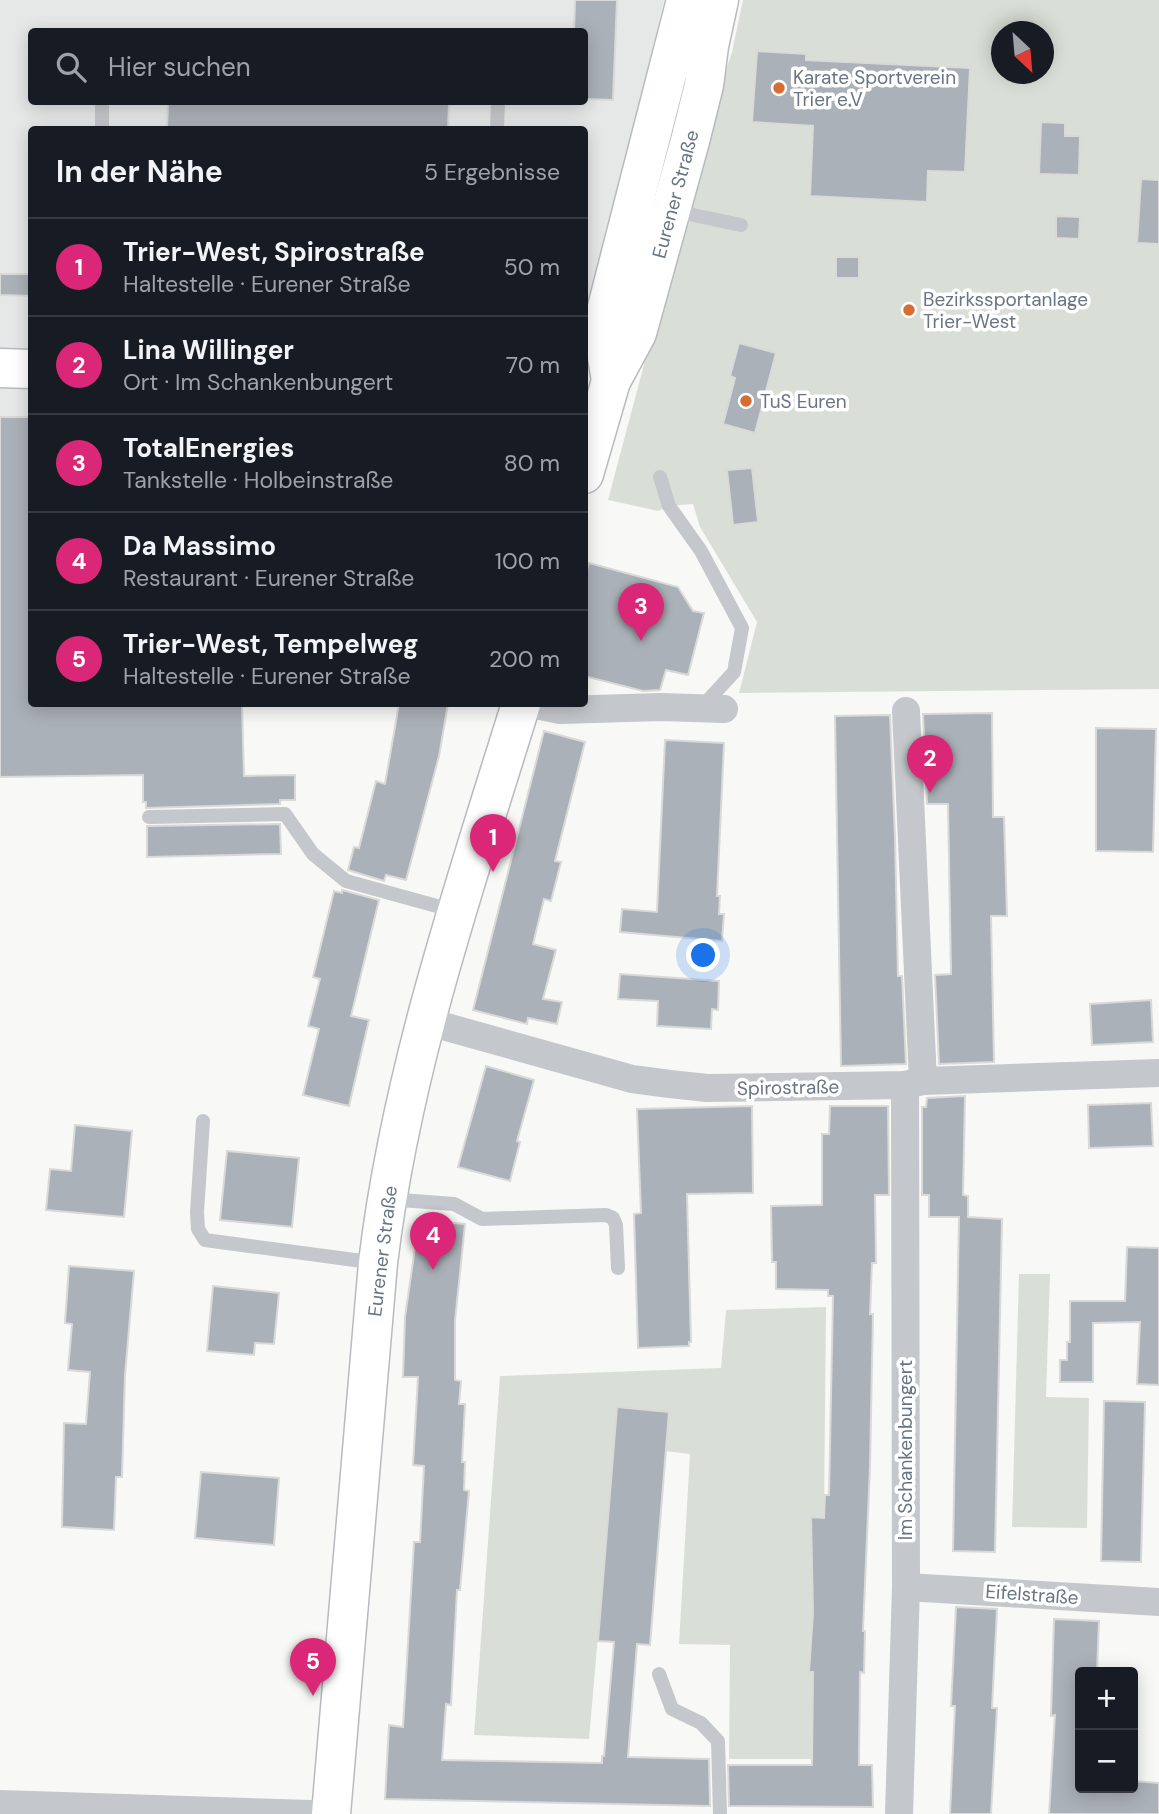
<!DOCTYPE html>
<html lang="de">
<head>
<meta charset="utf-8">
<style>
	body { margin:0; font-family:"DM Sans",sans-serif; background:#20242c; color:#f1f3f6 }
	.controls { position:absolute; right:21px; bottom:21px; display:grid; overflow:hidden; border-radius:7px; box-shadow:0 4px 18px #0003 }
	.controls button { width:63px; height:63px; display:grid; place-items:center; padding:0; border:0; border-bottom:2px solid #363941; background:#171b24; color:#f1f3f6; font:35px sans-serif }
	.compass { position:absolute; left:991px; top:21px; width:63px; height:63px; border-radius:50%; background:#171b24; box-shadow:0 4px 18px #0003; rotate:154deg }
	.you { position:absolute; left:704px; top:956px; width:24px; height:24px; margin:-18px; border:5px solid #fff; border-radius:50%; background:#1a73e8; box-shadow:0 0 0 10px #1a73e833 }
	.badge { display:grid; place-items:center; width:46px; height:46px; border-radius:50%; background:#db2777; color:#fff; font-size:23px; font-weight:700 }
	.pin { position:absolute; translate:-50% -58px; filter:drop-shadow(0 2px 4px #0008) }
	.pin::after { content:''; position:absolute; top:37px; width:24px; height:21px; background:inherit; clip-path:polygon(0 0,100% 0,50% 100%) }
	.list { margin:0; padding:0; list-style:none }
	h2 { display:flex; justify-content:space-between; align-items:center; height:91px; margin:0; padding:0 28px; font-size:30px }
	h2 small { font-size:23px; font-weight:400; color:#9ea1a6 }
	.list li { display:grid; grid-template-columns:46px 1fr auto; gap:21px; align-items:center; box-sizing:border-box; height:98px; padding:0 28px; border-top:2px solid #363941 }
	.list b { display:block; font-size:26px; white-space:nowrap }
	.list p { margin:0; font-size:23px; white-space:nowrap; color:#9ea1a6 }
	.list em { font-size:23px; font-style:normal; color:#9ea1a6 }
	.icon { flex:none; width:38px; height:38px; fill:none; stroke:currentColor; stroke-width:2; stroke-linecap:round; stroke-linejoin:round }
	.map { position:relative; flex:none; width:1159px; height:1814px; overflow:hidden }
	.search { position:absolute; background:#171b24; box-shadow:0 4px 18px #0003; left:28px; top:28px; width:560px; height:77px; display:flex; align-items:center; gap:18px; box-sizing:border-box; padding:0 24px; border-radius:7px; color:#9ea1a6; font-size:26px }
	.panel { position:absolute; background:#171b24; box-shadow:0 4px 18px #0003; left:28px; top:126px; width:560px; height:581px; border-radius:7px }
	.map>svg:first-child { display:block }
	.built { fill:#e6e7e7; fill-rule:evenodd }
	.green { fill:#d9dfd7; fill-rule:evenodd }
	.building { fill:#abb1b8; stroke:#d9dad8; stroke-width:2 }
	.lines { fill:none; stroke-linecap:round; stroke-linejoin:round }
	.secondary-casing { stroke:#b7babf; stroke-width:41 }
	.lane { stroke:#c4c7cb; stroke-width:14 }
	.street { stroke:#c4c7cb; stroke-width:28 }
	.secondary { stroke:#fff; stroke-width:38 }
	.poi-dot { fill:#d86c35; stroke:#fff; stroke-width:2.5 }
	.labels { text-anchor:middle; stroke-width:7; stroke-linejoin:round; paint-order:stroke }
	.poi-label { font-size:19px; fill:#697585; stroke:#fff; text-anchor:start }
	.street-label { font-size:19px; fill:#697585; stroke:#fff }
</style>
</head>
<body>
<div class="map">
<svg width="1159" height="1814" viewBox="0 0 1159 1814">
	<rect width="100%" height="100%" fill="#f8f8f6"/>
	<path class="built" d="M0,0H664L585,341L584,130H32V704H242L244,773L0,777ZM32,32H584V102H32Z"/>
	<g class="green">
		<path d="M743,0H1159V689L739,693L757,622L700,527L693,504L669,506L658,511L608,500L709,120L732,52ZM1002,32H1044V74H1002Z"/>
		<path d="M1019,1274H1050L1046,1397L1089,1398L1087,1528L1012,1527Z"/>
		<path d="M826,1307L824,1518H811V1561L823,1562L813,1613L812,1638H810L809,1672H813L811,1759H729L730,1645L679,1644L690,1454L665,1451L668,1412L618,1407L589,1739L474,1735L500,1376L721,1368L726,1310Z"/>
	</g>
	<g class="building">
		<path d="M575,0H617L613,100L584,99V32H574Z"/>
		<path d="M757,51L806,54V60L970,68L965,172L928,171L927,202L810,196L813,126L752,122Z"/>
		<path d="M168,102H449L448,130H167Z"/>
		<path d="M1041,122L1065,123V136H1080L1079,175L1039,174Z"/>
		<path d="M1141,179L1159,180V244L1137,243Z"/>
		<path d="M1056,216L1080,217L1079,239L1056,238Z"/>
		<rect x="836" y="257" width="23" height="21"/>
		<path d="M0,274H32V296L0,295Z"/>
		<path d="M739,343L776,353L755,433L723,424L735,378L730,376Z"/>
		<path d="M0,417H32V704H242L244,776L295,775V800H280V804L146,808V802H143V775L0,777Z"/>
		<path d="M752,468L758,522L733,525L727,470Z"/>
		<path d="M589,563L678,587L693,611L704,613L688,675L666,670L660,690L643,691L584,676V579Z"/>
		<path d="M399,704H448L439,756L406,880L386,875L384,881L348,870L354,847L359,848L376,781L385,784Z"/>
		<path d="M992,713L993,817H1004L1007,916H991L994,1062L939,1064L935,975L951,974L948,804H927L923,714Z"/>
		<path d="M890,715L895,837L898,976H902L906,1064L841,1066L835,716Z"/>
		<path d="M1096,728L1156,729L1153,852L1096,851Z"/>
		<path d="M544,731L585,742L555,861L561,862L551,901L544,899L533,944L556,950L543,999L562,1002L557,1024L528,1018L527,1024L473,1010Z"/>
		<path d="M665,740L724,743L717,896H720L719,914H724L722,941L620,932L622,909L657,912Z"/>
		<path d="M280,824L281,854L147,857V826Z"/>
		<path d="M342,890L379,900L351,1016L369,1020L349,1106L303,1095L319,1029L308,1026L320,979L313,977L334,891L342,893Z"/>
		<path d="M620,974L719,981L718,1010L712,1009L711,1029L657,1026L658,1001L618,999Z"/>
		<path d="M1151,1000L1153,1042L1092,1045L1090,1004Z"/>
		<path d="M486,1066L534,1080L517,1141L520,1142L510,1181L458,1167Z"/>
		<path d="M965,1096L963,1195L968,1196V1217L1002,1219L995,1552L953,1551L959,1217H929V1195H922V1107H926L927,1098Z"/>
		<path d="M1151,1103L1153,1146L1089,1148L1088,1105Z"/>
		<path d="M752,1106L753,1193L687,1194L691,1342H689V1346L638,1348L634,1214L641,1213L637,1109Z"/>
		<path d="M830,1106H888L889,1195H875L876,1263H872L870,1314H873L870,1466L863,1631H865L864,1673L860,1672L859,1765H872L873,1807L729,1806L728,1765H812L813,1672H809L813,1613L811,1517L824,1518L825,1495H829L833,1296H828V1290L776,1289V1262H772L771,1206L822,1205V1134H829Z"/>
		<path d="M75,1125L132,1131L124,1217L46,1210L50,1169L71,1171Z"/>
		<path d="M227,1151L299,1158L292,1227L220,1220Z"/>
		<path d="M419,1220L465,1224L455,1321V1380L461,1381L459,1404H465L462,1462H465L464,1490L469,1491L460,1590H457L451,1705L446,1704L442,1760L602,1763V1756H604L614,1642L598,1641L617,1407L669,1412L650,1645L637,1644L628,1757L709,1759L710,1806L385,1799L389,1725L403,1727L414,1542H420L424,1466L413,1465L418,1377H403L405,1317Z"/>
		<path d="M1127,1247L1159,1248V1385L1137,1384L1140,1322L1093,1323V1382H1060V1360H1067V1342H1070V1301H1125Z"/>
		<path d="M69,1266L134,1271L125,1375L122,1477H116L114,1530L62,1527L64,1423L86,1424L90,1372L68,1370L72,1324L65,1323Z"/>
		<path d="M213,1286L279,1293L274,1344L255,1343L254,1355L207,1351Z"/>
		<path d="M1104,1401L1145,1402L1141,1562L1101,1561Z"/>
		<path d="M201,1472L279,1478L274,1545L195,1538Z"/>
		<path d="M956,1607L997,1609L992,1708H997L991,1814H950L955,1706H951Z"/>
		<path d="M1054,1619L1099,1621L1097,1672H1080V1788H1133V1781L1159,1783V1814H1049L1055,1715L1051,1716Z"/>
	</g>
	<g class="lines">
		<defs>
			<g id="secondary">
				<path d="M0,368L32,369"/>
				<path d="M611,381L602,327L686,0"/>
				<path d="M584,474L611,381L637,333L690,141L704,85L709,46L719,0"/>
				<path d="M331,1814L378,1263C401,1071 464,888 521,704"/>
			</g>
		</defs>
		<use href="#secondary" class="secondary-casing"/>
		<g class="lane">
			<path d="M102,130V102"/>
			<path d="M497,130L498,102"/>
			<path d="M674,211L741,225"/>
			<path d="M660,477L669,506L701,551L742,628L734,672L701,708"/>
			<path d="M149,817L285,814L313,854L346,881L455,911"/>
			<path d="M203,1121L197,1212L198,1229L205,1240L377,1263"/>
			<path d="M387,1199L454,1204L482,1219L606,1215L613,1218L616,1225L618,1268"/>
			<path d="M659,1674L672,1709L701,1723L718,1741L720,1814"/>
		</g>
		<g class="street">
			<path d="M531,704L560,710L661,707L724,709"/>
			<path d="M906,711L923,1081"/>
			<path d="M425,1021L632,1079L670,1084L707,1088L905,1085L923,1081L1159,1073"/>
			<path d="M906,1587L1159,1602"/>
			<path d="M0,1804L310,1814"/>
			<path d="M899,1814L906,1587L905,1085"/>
		</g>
		<use href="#secondary" class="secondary"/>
	</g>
	<g class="poi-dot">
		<circle cx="779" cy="88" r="7"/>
		<circle cx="909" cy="310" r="7"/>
		<circle cx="746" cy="401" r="7"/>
	</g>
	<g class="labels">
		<g class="poi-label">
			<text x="793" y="84">Karate Sportverein<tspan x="793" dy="22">Trier e.V</tspan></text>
			<text x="923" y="306">Bezirkssportanlage<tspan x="923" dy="22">Trier-West</tspan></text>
			<text x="760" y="408">TuS Euren</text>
		</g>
		<g class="street-label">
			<text transform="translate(675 194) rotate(-75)" y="7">Eurener Straße</text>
			<text transform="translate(788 1087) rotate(-1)" y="7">Spirostraße</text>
			<text transform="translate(382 1251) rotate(-83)" y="7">Eurener Straße</text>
			<text transform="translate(905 1450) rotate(-90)" y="7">Im Schankenbungert</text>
			<text transform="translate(1032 1594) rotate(4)" y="7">Eifelstraße</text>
		</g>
	</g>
</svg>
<div class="controls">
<button>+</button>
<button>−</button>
</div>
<svg class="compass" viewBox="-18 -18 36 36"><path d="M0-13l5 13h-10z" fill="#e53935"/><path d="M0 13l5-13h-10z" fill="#9ea1a6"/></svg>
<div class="you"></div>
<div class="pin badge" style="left:493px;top:872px">1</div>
<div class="pin badge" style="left:930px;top:793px">2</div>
<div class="pin badge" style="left:641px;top:641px">3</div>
<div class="pin badge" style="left:433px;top:1270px">4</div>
<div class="pin badge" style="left:313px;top:1696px">5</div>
<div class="search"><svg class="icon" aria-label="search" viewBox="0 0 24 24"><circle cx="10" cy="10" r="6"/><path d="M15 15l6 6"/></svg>Hier suchen</div>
<section class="panel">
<h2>In der Nähe<small>5 Ergebnisse</small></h2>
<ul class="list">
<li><span class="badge">1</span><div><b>Trier-West, Spirostraße</b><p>Haltestelle · Eurener Straße</p></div><em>50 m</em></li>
<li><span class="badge">2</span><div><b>Lina Willinger</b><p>Ort · Im Schankenbungert</p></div><em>70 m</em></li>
<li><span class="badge">3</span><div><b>TotalEnergies</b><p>Tankstelle · Holbeinstraße</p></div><em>80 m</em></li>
<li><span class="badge">4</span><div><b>Da Massimo</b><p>Restaurant · Eurener Straße</p></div><em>100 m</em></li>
<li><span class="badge">5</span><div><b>Trier-West, Tempelweg</b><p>Haltestelle · Eurener Straße</p></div><em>200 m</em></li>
</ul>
</section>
</div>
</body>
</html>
